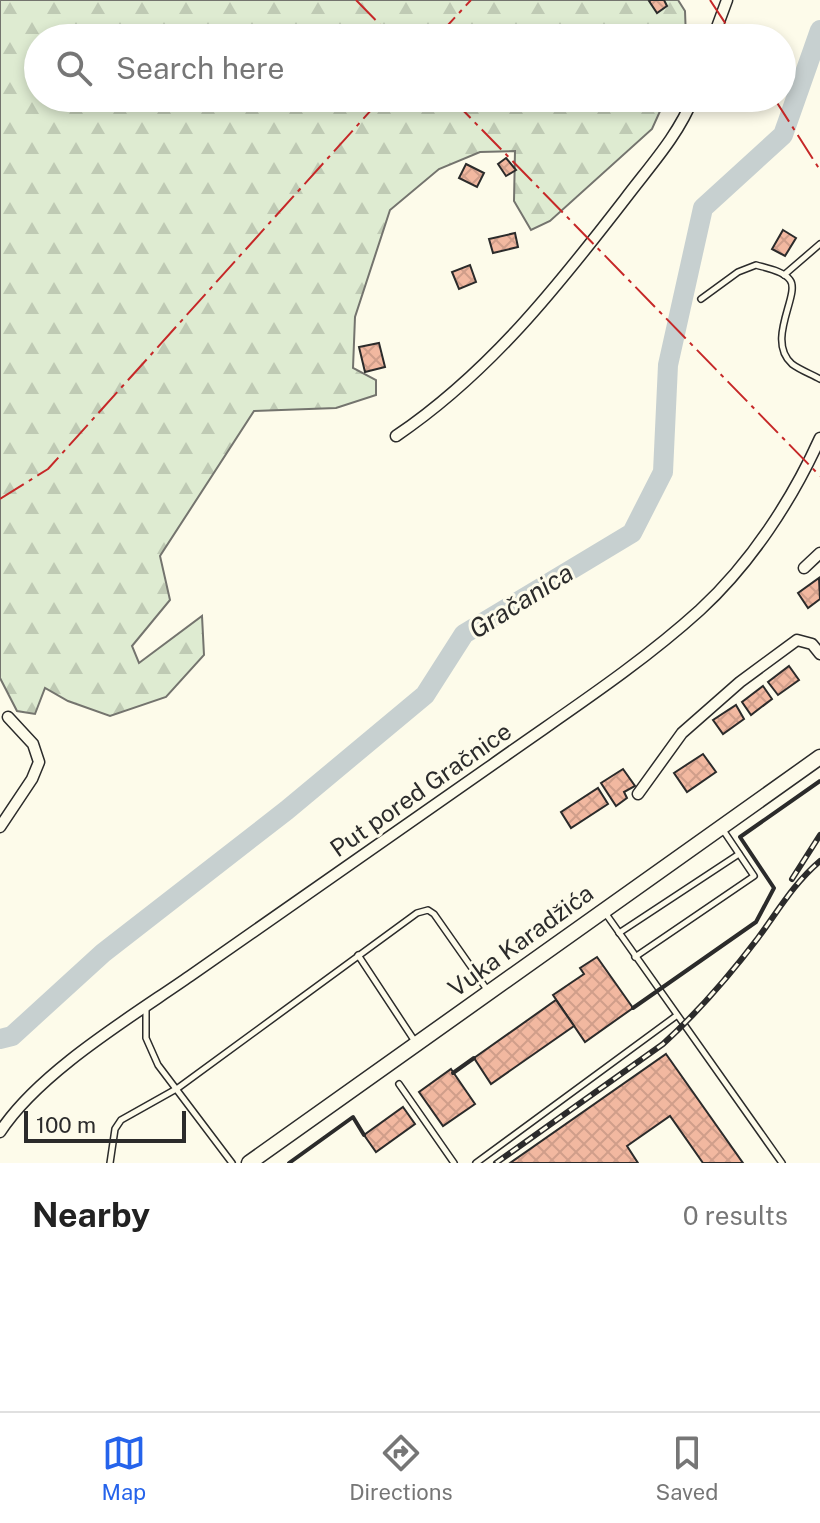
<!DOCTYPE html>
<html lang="en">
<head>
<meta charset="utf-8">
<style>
	body { margin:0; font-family:"Public Sans",sans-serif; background:#f2f2f2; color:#222 }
	.scale { position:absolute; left:24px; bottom:20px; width:162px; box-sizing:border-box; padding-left:8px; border:4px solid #2b2b2b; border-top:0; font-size:22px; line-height:28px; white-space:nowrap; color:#2b2b2b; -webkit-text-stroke:6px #fdfbea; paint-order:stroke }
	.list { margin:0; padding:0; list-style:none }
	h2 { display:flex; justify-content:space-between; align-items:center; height:104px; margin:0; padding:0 32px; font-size:34px }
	h2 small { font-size:26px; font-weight:400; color:#767676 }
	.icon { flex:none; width:44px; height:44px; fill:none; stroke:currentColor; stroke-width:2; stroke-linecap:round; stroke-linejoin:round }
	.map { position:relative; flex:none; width:820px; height:1163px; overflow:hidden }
	.search { position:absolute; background:#fff; box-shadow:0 4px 12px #0003; left:24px; right:24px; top:24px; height:88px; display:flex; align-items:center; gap:20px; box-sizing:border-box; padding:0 28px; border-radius:44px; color:#767676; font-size:30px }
	.sheet { height:248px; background:#fff }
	nav { display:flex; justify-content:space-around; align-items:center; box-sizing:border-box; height:112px; border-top:2px solid #e0e0e0; background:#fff; font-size:22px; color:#767676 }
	nav a { display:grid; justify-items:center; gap:4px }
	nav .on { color:#2563eb }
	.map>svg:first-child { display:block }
	.forest { fill:url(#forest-firs); stroke:#74746e; stroke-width:2 }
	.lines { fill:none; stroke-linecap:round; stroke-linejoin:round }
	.river { stroke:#c7d0d0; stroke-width:20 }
	.building { fill:url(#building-cross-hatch); stroke:#2b2b2b; stroke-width:2 }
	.lane-casing { stroke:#2b2b2b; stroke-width:8 }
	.street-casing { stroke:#2b2b2b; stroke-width:13 }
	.secondary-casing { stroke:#2b2b2b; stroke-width:17 }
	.lane { stroke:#fdfbea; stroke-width:5 }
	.street { stroke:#fdfbea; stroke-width:10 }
	.secondary { stroke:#fdfbea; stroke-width:14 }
	.rail-casing { stroke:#2b2b2b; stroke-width:6 }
	.rail { stroke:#fdfbea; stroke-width:3; stroke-dasharray:9; stroke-linecap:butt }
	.wall { stroke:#2b2b2b; stroke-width:4 }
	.power { stroke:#c62828; stroke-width:2; stroke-dasharray:28 6 4 6; stroke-linecap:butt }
	.labels { text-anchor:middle; stroke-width:6; stroke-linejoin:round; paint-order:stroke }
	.street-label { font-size:24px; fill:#2b2b2b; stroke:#fdfbea }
	.water-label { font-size:26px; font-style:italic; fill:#2b2b2b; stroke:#fdfbea }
</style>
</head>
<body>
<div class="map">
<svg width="820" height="1163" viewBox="0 0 820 1163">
	<defs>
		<pattern id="forest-firs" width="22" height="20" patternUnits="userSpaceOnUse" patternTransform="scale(2)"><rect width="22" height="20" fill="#deebd1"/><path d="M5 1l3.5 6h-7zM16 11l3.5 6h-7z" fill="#bfcab4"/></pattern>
		<pattern id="building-cross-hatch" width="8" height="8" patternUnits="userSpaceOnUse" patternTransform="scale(2)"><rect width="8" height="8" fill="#f2b8a0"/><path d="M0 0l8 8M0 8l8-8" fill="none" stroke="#d09e8a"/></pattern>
	</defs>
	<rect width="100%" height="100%" fill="#fdfbea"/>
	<path class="forest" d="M0,0H678L685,11L686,38H38V98H666L652,129L550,221L531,230L514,201L515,151L480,152L439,169L390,210L355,317L353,368L376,380V395L336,408L254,411L160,556L170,600L132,646L139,663L202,616L204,655L166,697L110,716L68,701L45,688L35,714L17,711L0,678Z"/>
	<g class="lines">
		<path class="river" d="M0,1039L12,1036L103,953L287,810L425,695L464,634L632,533L663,472L668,365L703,208L783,135L820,30"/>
	</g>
	<g class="building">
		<path d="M651,0H664L667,6L657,13L649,1Z"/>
		<path d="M506,158L516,170L506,176L498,164Z"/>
		<path d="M466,164L484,173L477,187L459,178Z"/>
		<path d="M783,230L796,238L785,256L772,249Z"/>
		<path d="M515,233L518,247L493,253L489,239Z"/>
		<path d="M470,265L476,282L459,289L452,272Z"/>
		<path d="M379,343L385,367L365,372L359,347Z"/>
		<path d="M819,578L820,599L808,608L798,593Z"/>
		<path d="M789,666L799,680L778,695L768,682Z"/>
		<path d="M763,686L772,699L751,715L742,702Z"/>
		<path d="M736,705L744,719L723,734L713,720Z"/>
		<path d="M703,754L716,772L687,792L674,773Z"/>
		<path d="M623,769L635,786L624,792L627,798L616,806L601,783Z"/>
		<path d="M598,788L608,804L571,828L561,812Z"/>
		<path d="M597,957L633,1008L585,1042L553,995L584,974L580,968Z"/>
		<path d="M556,1000L574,1026L491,1084L474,1058Z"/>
		<path d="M666,1054L743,1163H703L670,1116L627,1146L638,1163H510Z"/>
		<path d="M451,1069L475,1104L443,1126L419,1092Z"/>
		<path d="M403,1107L415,1124L376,1152L364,1135Z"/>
	</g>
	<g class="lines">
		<defs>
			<g id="lane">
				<path d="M784,275L820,244"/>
				<path d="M701,299L738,272L756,265C766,268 784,271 790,280C801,294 765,340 792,364C800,370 811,374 820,379"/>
				<path d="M606,914L782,1163"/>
				<path d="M619,933L739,854"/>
				<path d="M358,955L416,1043"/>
				<path d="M635,957L754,876L723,830"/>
				<path d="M146,1008V1038L158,1065L232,1163"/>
				<path d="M399,1084L454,1163"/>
				<path d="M110,1163L115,1129L121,1120L178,1088L417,913L428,910L434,914L488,991"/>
				<path d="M476,1163L676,1016"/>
			</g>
			<g id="street">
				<path d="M713,38L727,0"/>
				<path d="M396,436C489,373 557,287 625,199C649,167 678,136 693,98"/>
				<path d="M804,568L820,553"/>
				<path d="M638,794L682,733L740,682L797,640L812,644L820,654"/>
				<path d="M0,827L32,779L39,762L33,744L8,717"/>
				<path d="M0,1132C39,1072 131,1017 190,976C291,906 392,836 492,765C562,715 636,668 700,610C751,563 792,500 820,438"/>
			</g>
			<path id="secondary" d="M249,1163L820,757"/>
		</defs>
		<use href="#lane" class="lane-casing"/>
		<use href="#street" class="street-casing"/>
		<use href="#secondary" class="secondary-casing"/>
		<use href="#lane" class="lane"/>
		<use href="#street" class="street"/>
		<use href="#secondary" class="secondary"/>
		<defs>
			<g id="rail">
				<path d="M792,879L820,835"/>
				<path d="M496,1163L663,1044C697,1013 730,975 758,938C778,911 794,883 820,861"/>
			</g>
		</defs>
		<use href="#rail" class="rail-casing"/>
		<use href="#rail" class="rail"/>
		<g class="wall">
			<path d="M633,1008L756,922L774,888L740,837L820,781"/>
			<path d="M453,1073L474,1058"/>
			<path d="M289,1163L353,1117L364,1135"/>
		</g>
		<g class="power">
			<path d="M356,0L393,38"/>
			<path d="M710,0L735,38"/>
			<path d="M436,38L471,0"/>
			<path d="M451,98L820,476"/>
			<path d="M774,98L820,170"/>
			<path d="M0,499L48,469L382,98"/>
		</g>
	</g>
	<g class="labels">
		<g class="street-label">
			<text transform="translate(421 790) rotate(-35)" y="8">Put pored Gračnice</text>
			<text transform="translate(521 941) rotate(-36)" y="8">Vuka Karadžića</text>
		</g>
		<g class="water-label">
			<text transform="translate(521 601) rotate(-32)" y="9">Gračanica</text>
		</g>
	</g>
</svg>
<div class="scale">100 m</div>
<div class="search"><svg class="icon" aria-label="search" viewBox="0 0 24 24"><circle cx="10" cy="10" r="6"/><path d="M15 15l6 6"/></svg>Search here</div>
</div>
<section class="sheet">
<h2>Nearby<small>0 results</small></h2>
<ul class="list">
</ul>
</section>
<nav>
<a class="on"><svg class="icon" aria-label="map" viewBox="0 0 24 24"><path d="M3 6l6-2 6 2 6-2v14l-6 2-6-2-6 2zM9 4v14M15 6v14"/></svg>Map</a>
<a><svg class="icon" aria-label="directions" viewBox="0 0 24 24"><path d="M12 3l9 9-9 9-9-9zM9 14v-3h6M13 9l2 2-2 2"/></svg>Directions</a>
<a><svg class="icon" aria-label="saved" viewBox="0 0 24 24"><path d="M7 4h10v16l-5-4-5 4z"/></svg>Saved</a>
</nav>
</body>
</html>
